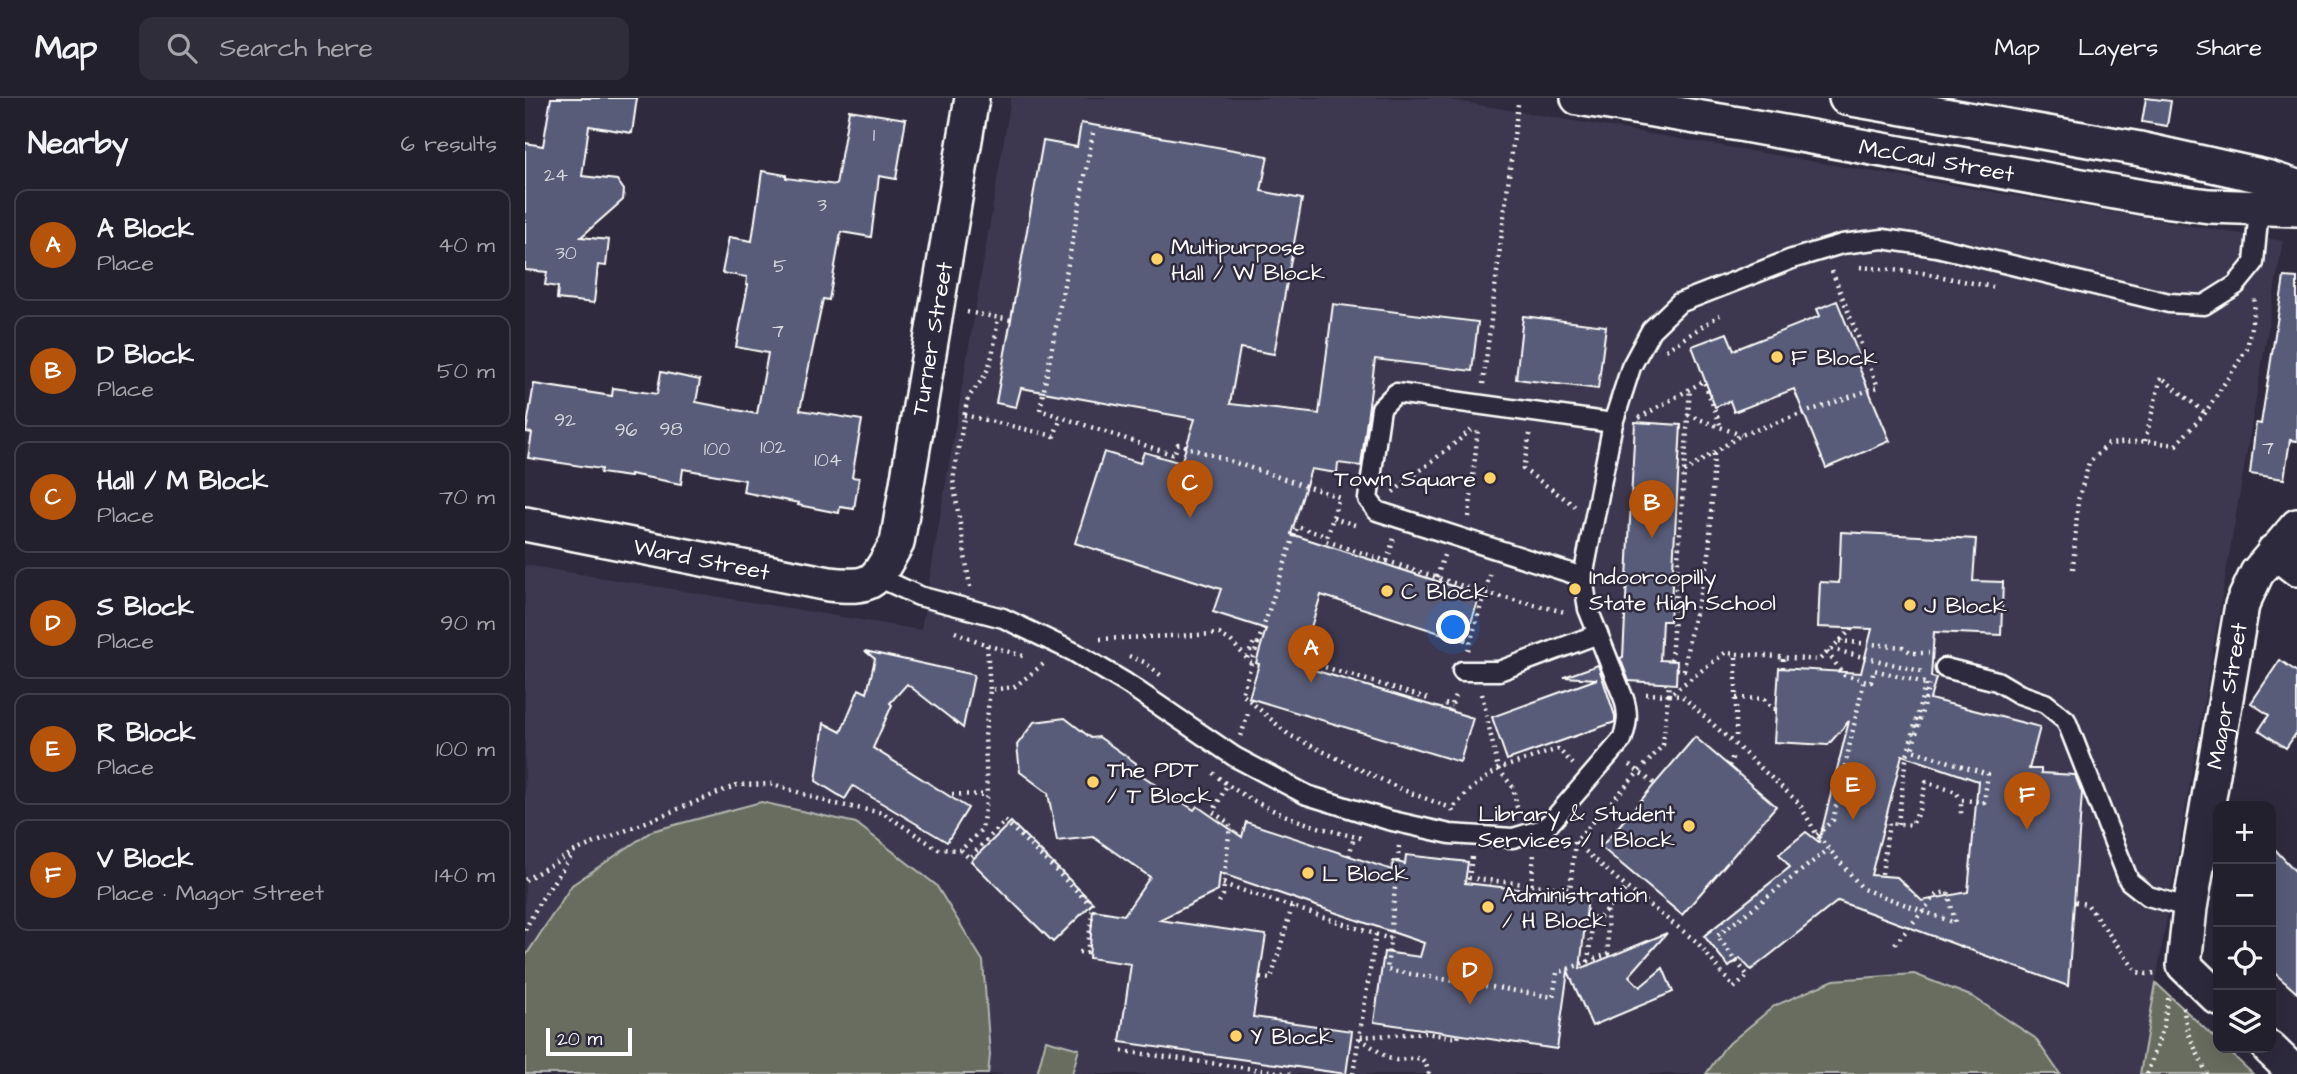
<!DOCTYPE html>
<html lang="en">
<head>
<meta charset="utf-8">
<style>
	body { margin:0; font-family:"Architects Daughter",sans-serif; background:#2f2d3a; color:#f1f3f6 }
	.controls { position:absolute; right:21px; bottom:21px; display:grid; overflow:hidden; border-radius:14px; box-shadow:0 7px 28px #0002 }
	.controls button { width:63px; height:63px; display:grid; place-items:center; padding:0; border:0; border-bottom:2px solid #403e4a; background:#23202e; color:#f1f3f6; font:35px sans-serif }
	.scale { position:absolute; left:21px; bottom:18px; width:86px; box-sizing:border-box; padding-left:7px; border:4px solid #fff; border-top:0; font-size:19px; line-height:24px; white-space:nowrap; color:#fff; -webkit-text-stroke:5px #2f2a3d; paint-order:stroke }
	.you { position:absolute; left:929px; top:530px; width:24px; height:24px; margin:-18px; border:5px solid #fff; border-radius:50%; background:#1a73e8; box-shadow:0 0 0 10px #1a73e833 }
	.badge { display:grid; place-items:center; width:46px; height:46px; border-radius:50%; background:#b45309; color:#fff; font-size:23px; font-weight:700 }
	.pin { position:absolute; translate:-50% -58px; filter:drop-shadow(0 2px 4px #0008) }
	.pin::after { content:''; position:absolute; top:37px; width:24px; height:21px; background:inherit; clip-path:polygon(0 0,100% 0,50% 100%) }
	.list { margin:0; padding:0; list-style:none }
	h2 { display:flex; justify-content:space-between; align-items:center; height:91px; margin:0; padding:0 28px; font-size:30px }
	h2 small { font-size:23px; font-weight:400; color:#a3a3aa }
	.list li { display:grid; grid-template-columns:46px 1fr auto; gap:21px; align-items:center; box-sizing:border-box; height:112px; margin:0 14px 14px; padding:0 14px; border:2px solid #403e4a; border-radius:14px }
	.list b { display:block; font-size:26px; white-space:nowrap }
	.list p { margin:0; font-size:23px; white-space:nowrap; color:#a3a3aa }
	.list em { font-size:23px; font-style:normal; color:#a3a3aa }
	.icon { flex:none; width:38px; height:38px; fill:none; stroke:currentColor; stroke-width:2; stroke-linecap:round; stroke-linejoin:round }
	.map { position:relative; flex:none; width:1772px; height:976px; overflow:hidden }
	header { display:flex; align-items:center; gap:42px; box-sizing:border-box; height:98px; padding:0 35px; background:#23202e; border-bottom:2px solid #403e4a }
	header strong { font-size:33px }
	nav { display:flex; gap:38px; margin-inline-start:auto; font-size:24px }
	.search { width:490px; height:63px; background:#2f2d3a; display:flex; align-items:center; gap:18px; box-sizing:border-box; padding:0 24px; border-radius:14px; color:#a3a3aa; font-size:26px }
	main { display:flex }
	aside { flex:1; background:#23202e }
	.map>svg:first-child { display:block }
	.built { fill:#3c394f }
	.green { fill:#676d5f; stroke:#b3b6af; stroke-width:2 }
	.building { fill:#595b78; stroke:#fff; stroke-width:2; fill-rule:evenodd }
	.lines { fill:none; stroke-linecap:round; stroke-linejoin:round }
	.service-casing { stroke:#fff; stroke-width:23 }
	.minor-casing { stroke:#fff; stroke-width:38 }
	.path { stroke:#fff; stroke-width:4.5; stroke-dasharray:2 5; stroke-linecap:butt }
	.service { stroke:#2f2a3d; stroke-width:18 }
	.minor { stroke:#2f2a3d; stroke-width:33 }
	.poi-dot { fill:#ffd166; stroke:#2f2a3d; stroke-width:2.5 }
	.labels { text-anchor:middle; stroke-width:5; stroke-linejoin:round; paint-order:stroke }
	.number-label { font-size:19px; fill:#d6d6dd }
	.street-label { font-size:23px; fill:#fff; stroke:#2f2a3d }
	.poi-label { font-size:23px; fill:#fff; stroke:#2f2a3d; text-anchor:start }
</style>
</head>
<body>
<header>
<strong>Map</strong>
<div class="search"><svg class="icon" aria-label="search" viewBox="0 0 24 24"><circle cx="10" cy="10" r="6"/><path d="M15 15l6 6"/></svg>Search here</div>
<nav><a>Map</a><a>Layers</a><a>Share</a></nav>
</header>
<main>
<aside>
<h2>Nearby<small>6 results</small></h2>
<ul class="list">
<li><span class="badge">A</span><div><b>A Block</b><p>Place</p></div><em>40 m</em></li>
<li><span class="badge">B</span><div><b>D Block</b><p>Place</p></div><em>50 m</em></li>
<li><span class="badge">C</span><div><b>Hall / M Block</b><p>Place</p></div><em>70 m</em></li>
<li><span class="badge">D</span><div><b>S Block</b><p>Place</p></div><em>90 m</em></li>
<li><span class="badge">E</span><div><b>R Block</b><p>Place</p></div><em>100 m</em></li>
<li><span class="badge">F</span><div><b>V Block</b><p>Place · Magor Street</p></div><em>140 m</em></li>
</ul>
</aside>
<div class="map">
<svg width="1772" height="976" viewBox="0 0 1772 976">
	<rect width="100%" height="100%" fill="#2f2a3d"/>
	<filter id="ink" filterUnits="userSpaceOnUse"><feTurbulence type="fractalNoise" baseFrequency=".0143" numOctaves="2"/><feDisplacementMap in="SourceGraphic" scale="14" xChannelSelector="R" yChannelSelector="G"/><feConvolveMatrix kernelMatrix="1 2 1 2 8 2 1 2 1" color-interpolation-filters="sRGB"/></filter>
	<g filter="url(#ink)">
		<path class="built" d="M486,0H913L1758,143L1615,976H0V467L396,532Z"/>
		<g class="green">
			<path d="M236,704L331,725L411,787L458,863L465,957L463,976H0V859L47,787L127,733Z"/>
			<path d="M1389,876L1448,899L1510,940L1535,976H1181L1200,949L1249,908L1309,882Z"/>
			<path d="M1631,885L1693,943V950H1700L1728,976H1615Z"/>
			<path d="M521,942L554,951L547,976H512Z"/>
		</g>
		<g class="building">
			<path d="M26,0H112L107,35L64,28L57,78L92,82L99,92L98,102L56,139L84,142L81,168L73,167L69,205L32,201L33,189L20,187L22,174L0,172V45L18,48Z"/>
			<path d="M1621,0L1646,3L1642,28L1617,24Z"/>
			<path d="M324,12L381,21L371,81L354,78L346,139L316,134L304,202L298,201L275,312L337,322L327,379L334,380L329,411L315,409L314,415L273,407L274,405L218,394L220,382L158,371L156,386L105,376V379L75,375L76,371L3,360L7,335L1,334L9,286L87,298L88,290L132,296L136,274L175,282L171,304L232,316L243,255L211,249L223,187H221L222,179L197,175L204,139L227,143L237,73L261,77V80L311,87Z"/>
			<path d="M556,25L743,58L736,93L777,101L749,256L715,250L705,306L794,316L808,206L953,224L947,273L850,261L836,368L813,365L812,375L786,371L766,436L955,497L940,543L796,497L777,558L782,559L779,569L948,620L935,664L724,600L734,566L731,565L741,531L688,514L696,491L550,445L579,354L615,365L619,354L656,365L670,321L496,290L491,309L471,305L518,43L552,49Z"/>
			<path d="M1759,179L1772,180V343L1765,342L1759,381L1725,376L1731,325L1736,326Z"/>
			<path d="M1312,203L1337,265L1333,267L1365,343L1301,370L1269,291L1209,314L1205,303L1190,309L1167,248L1202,235L1209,252L1295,218L1292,211Z"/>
			<path d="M998,218L1081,228L1073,291L991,281Z"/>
			<path d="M1110,324L1156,327L1145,523H1137L1135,562L1152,563L1151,586L1104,583L1095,560L1098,559Z"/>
			<path d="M1316,434L1451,441L1448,483L1478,484L1476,537L1409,534L1406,579L1411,580L1405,601L1515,629L1504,671H1516V675L1550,677L1557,695L1543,888L1313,803L1226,872L1215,860L1204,869L1179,838L1265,769L1254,756L1281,734L1294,744L1324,623L1303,647L1249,644L1254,570L1336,575L1347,531L1293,529L1295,484L1314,485ZM1377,657L1453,683L1443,794L1397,803L1372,779L1346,777Z"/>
			<path d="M340,553L449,577L438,630L382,586L365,605L367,607L348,650L443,710L422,744L328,688L320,701L291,683L299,625L316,634L334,591L342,595L350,561Z"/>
			<path d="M1755,562L1772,574V634L1761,650L1734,632L1744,617L1726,605Z"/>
			<path d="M1073,567L1090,618V624L982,662L967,619L1072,581L1039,579Z"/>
			<path d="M540,620L566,640L574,639L611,665L612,674L669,712L672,708L717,739L721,724L867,772L868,763L880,766L881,757L943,764L940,785L1063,799L1055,871L1142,835L1104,878L1115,889L1138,870L1148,894L1067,928L1043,873L1032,951L849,924L859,854L895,859L899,845L695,775L693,793L634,822L741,837L728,919L827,933L821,976L595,944L606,866L564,860L568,812L599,817L625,779L568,739L532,743L523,695L495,674L492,647L509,624Z"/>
			<path d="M1170,639L1251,708L1157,817L1076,749Z"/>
			<path d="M486,724L568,805L528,844L446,763Z"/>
			<path d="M1746,747L1772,775V895L1746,872Z"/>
		</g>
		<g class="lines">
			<defs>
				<g id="service">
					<path d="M353,479L394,498L478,520L549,554L601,585L710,659L782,697L863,722L925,736L988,740L1018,731L1026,724L1097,642C1102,627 1104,617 1099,601L1063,511L1058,479L1088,325L1106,269L1126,232L1154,205L1267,161L1317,146L1358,141L1412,149L1644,205L1679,207L1711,187L1729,165L1734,111"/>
					<path d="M1058,479L852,413L843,401L856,310L871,295L1088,325"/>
					<path d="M1420,570L1472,583L1494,596L1520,605L1541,622L1604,783L1623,798L1665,810"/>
					<path d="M937,573H974L1073,536"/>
				</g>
				<g id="minor">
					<path id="s1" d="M1053,0L1214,26L1623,100L1684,108L1772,111"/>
					<path d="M1321,0L1615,51L1741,79L1772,89"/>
					<path id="s2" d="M0,426L304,486C351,491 350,483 372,445L447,0"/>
					<path d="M1749,453L1772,471"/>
					<path id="s3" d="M1693,900L1659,867L1665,810L1717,507L1732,475L1772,428"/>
					<path d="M1744,950L1771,976"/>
				</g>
			</defs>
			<use href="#service" class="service-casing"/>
			<use href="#minor" class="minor-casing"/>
			<g class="path">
				<path d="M568,35L515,312L649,357L653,346L814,399L801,443L959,495L1040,514"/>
				<path d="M1335,169L1398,175L1468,189"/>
				<path d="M442,214L486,222"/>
				<path d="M1141,252L1195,217"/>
				<path d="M958,286L993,6"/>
				<path d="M439,317L529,338L536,320"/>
				<path d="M1163,317L1216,337"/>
				<path d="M1114,320L1179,283L1196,329"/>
				<path d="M1005,336L998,371L1050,408"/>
				<path d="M1620,343L1636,279L1680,315"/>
				<path d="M1159,374L1216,337L1353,289L1307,173"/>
				<path d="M868,394L949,330"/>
				<path d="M944,419L953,330"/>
				<path d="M808,420L833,428"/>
				<path d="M862,463L869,440"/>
				<path d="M1548,471L1553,402L1564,365L1583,346L1620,343L1651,347L1680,315L1722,251L1730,207L1729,199"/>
				<path d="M912,479L919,457"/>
				<path d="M445,489L428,382L442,303C447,292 456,285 461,275C469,258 470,238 473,220"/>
				<path d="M430,534L462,547L501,559"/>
				<path d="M575,541L694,536L706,543L726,565"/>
				<path d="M1314,543L1378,549L1387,555H1404"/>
				<path d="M733,545L717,596L764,637L878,692L926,710"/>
				<path d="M462,547L465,592"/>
				<path d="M1306,551L1399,574"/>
				<path d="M943,552L966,473"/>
				<path d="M1302,554L1319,577L1346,584L1349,572L1404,586L1387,652L1463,676L1459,704L1436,702V716"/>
				<path d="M604,558L619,564L638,579"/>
				<path d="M722,560L729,544L733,545L772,429L802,438"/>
				<path d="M1146,562L1165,290"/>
				<path d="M780,563L907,602"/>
				<path d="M1258,570V560"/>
				<path d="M1152,571L1159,572L1164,541L1184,458L1189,355"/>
				<path d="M957,596L973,671L988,689L992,709L995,715"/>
				<path d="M1121,596L1144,597L1200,555L1294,562L1327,531"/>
				<path d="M1144,597L1157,598L1274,705L1292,737L1338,791L1430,825"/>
				<path d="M1211,600L1239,601L1248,611H1251"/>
				<path d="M920,606L927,608"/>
				<path d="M925,613L931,594"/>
				<path d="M716,638L724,612"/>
				<path d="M1211,638V556"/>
				<path d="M1105,667L1130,686"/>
				<path d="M1204,668L1209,655"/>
				<path d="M688,675C728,710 785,729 836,740"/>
				<path d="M427,696L462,697"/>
				<path d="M928,714L927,711L946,691L973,671L1033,651L1048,666"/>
				<path d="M1373,726L1380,666L1401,583"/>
				<path d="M1292,737L1308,722L1339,582"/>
				<path d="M1050,744L1102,790L1172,844L1209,890L1223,878L1192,838L1304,751"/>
				<path d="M874,748L862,872L1028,899L1032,875L1083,856L1082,811"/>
				<path d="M436,752L444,760L480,723L568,809L562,855"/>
				<path d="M824,758L829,739"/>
				<path d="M947,759L944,780L1045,791L1050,744L1138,647L1144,586"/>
				<path d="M1357,776L1364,725L1387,727L1394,712L1401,684L1431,694L1436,702"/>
				<path d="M0,782L50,753L212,687L248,686L306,705L358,715L413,751L436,752L457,731L462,697L460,638L465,592L489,589L521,564"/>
				<path d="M698,786L865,841"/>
				<path d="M1006,787L1009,756"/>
				<path d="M694,804L698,797L705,726L688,714L702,687"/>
				<path d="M1550,804L1562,806L1612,874L1622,876L1633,875"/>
				<path d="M1061,819L1074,820L1102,790"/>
				<path d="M0,832L14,805L47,757"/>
				<path d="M1370,846L1412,796L1423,794L1430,824"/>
				<path d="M554,854L564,855"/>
				<path d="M1063,864L1068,819"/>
				<path d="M735,880L746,881L767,809"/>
				<path d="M1658,909L1663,935L1682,976"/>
				<path d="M597,953L766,976"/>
				<path d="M828,976L851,836"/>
				<path d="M904,976L901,966L896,960L871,962L863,960L833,939L900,935L933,940L934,936"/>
				<path d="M1622,976L1638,930L1644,896"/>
			</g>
			<use href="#service" class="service"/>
			<use href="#minor" class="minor"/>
		</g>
	</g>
	<g class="poi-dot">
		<circle cx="632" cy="161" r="7"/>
		<circle cx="1252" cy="259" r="7"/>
		<circle cx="965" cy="380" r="7"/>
		<circle cx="1050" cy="491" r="7"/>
		<circle cx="862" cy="493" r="7"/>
		<circle cx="1385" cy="507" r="7"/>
		<circle cx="568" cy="684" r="7"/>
		<circle cx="1164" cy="728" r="7"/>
		<circle cx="783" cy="775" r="7"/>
		<circle cx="963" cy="809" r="7"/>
		<circle cx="711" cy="938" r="7"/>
	</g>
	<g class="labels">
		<g class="number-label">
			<text x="349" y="43">1</text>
			<text x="31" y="83">24</text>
			<text x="297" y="113">3</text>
			<text x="41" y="161">30</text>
			<text x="255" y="174">5</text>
			<text x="253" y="239">7</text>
			<text x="40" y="328">92</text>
			<text x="146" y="337">98</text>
			<text x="101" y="338">96</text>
			<text x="248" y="355">102</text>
			<text x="1743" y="356">7</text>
			<text x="192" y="357">100</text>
			<text x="303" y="368">104</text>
		</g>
		<g class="street-label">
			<text dy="8" stroke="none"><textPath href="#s1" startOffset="364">McCaul Street</textPath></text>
			<text dy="8" stroke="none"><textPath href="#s2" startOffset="606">Turner Street</textPath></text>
			<text dy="8" stroke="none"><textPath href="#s2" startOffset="180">Ward Street</textPath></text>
			<text dy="8" stroke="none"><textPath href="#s3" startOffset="320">Magor Street</textPath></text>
		</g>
		<g class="poi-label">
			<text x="646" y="156">Multipurpose<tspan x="646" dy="26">Hall / W Block</tspan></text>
			<text x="1266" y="267">F Block</text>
			<text x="951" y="388" text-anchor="end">Town Square</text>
			<text x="1064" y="486">Indooroopilly<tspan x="1064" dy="26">State High School</tspan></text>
			<text x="876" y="501">C Block</text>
			<text x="1399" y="515">J Block</text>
			<text x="582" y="679">The PDT<tspan x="582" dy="26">/ T Block</tspan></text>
			<text x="1150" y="723" text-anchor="end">Library &amp; Student<tspan x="1150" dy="26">Services / I Block</tspan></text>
			<text x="797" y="783">L Block</text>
			<text x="977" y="804">Administration<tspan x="977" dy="26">/ H Block</tspan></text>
			<text x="725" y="946">Y Block</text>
		</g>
	</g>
</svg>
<div class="controls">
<button>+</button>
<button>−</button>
<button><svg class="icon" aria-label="locate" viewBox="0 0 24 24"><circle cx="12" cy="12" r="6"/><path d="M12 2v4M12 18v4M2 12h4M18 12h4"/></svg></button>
<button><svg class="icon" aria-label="layers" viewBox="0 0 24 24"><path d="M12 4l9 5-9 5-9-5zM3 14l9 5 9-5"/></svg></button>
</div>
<div class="scale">20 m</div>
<div class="you"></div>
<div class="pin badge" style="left:786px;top:585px">A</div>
<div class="pin badge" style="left:1127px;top:440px">B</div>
<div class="pin badge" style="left:665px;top:420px">C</div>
<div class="pin badge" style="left:945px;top:907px">D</div>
<div class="pin badge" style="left:1328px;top:722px">E</div>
<div class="pin badge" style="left:1502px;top:732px">F</div>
</div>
</main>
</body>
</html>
